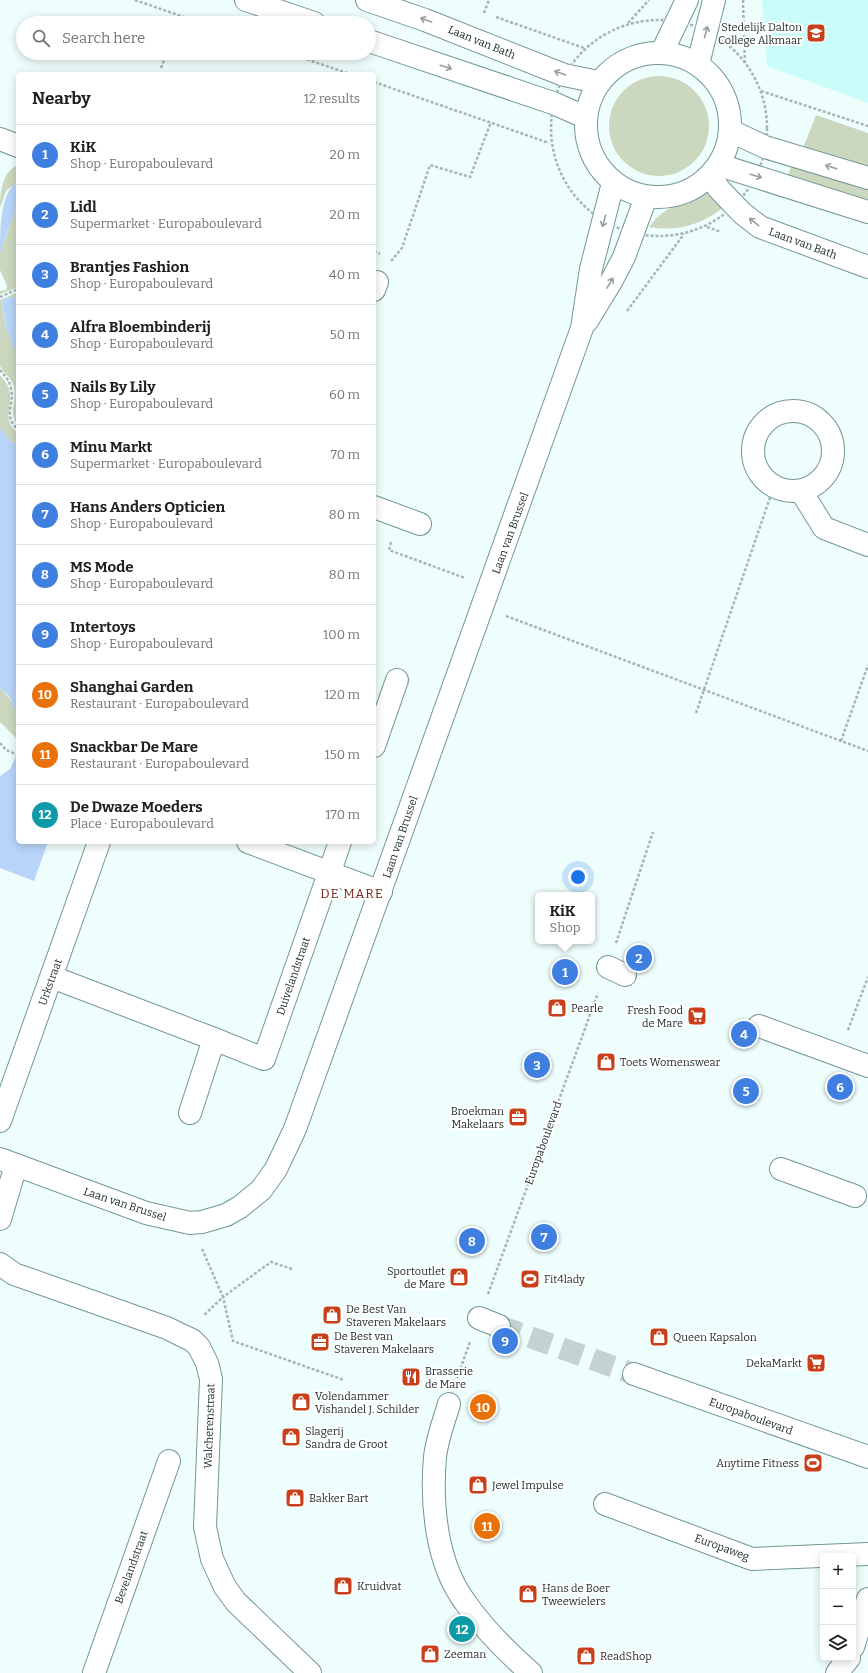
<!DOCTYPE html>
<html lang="en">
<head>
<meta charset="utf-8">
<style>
	body { margin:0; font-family:Bitter,serif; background:#f6f6f6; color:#202124 }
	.controls { position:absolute; right:12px; bottom:12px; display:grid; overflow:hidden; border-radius:6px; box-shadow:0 2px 10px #0003 }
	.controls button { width:36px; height:36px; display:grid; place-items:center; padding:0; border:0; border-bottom:1px solid #e0e0e0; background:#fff; color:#202124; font:20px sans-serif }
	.you { position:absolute; left:578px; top:877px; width:14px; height:14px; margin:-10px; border:3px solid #fff; border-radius:50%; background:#1a73e8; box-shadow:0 0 0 6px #1a73e833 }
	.badge { display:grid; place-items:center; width:26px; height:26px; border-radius:50%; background:#7c3aed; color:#fff; font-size:13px; font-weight:700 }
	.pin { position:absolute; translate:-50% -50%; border:2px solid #fff; box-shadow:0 1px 4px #0006 }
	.popup { position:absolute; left:535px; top:892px; width:60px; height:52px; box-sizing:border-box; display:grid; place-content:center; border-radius:6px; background:#fff; filter:drop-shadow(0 1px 3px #0005); font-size:13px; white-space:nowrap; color:#757577 }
	.popup b { font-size:15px; color:#202124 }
	.popup::after { content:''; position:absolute; left:50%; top:100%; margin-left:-8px; border:8px solid transparent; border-top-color:#fff }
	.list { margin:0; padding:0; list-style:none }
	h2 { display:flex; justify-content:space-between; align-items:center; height:52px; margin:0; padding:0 16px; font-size:17px }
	h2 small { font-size:13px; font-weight:400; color:#757577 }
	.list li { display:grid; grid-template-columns:26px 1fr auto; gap:12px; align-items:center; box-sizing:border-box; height:60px; padding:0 16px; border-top:1px solid #e0e0e0 }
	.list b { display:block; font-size:15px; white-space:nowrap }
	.list p { margin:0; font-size:13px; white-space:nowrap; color:#757577 }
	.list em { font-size:13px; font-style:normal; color:#757577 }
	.icon { flex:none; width:22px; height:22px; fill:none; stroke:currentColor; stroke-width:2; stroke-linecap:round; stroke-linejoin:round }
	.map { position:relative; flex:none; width:868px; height:1673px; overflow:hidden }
	.search { position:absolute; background:#fff; box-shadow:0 2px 10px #0003; left:16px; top:16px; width:360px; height:44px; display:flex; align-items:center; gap:10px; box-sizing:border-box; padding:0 14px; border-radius:22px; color:#757577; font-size:15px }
	.panel { position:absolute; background:#fff; box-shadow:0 2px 10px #0003; left:16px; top:72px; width:360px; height:772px; border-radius:6px }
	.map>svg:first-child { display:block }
	.built { fill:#cafdfa }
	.green { fill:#cbd8bf }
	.water { fill:#b8d4f9 }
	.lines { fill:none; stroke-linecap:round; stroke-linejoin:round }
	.minor-tunnel { stroke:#c4d3d2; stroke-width:22; stroke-dasharray:22 11; stroke-linecap:butt }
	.minor-casing { stroke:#729795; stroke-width:24 }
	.path { stroke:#a6b6b5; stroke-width:2.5; stroke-dasharray:3 2; stroke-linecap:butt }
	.minor { stroke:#fff; stroke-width:22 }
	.oneway { stroke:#989f9e }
	.labels { text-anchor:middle; stroke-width:4; stroke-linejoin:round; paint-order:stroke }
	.poi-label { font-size:11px; fill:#1a2928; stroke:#fff; text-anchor:start }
	.street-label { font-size:11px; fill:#1a2928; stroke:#fff }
	.quarter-label { font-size:13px; letter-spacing:1px; fill:#732f1e; stroke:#fff }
</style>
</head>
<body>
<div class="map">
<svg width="868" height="1673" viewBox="0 0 868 1673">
	<rect width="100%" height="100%" fill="#eefefd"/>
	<path class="built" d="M762,0H868V103L767,66Z"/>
	<g class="green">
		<circle cx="659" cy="126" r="50"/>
		<path d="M816,115L868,133V169L802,151Z"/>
		<path d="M18,165V185L15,184L6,191L0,208C0,193 2,171 18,165Z"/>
		<path d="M792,165L868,186V202L788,175Z"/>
		<path d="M708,193L723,208C700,225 678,232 649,227C664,206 685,201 708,193Z"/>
		<path d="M18,204V287L0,294V291L6,290L7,286L0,270V252Z"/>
		<path d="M18,292V303L12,296L3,300C0,315 12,341 18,356C21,367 18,412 18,426C8,413 17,401 14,387C12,378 4,374 0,366C0,361 0,310 0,300Z"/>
		<path d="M0,375C3,379 8,384 9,389C14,407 0,418 18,433V444L11,442L0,428Z"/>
		<path d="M0,688C17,703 18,719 18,740L0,722Z"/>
	</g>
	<g class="water">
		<path d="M15,184L18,185V204L0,252C0,231 0,195 15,184Z"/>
		<path d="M12,296L18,303V357C12,347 0,309 3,300Z"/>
		<path d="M0,428L11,442L18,444V718L9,696L0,688Z"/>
		<path d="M18,752V842H48L34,881L0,868V776L10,769Z"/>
	</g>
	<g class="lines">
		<path class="minor-tunnel" d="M499,1326L634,1374"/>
		<defs>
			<g id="minor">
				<path d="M246,0L314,23"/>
				<path d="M367,0L425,20L564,75L598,82"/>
				<path d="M369,41L553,103L585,117"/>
				<path d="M662,52L687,0"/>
				<circle cx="658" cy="125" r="72"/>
				<path d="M698,64L714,0"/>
				<path d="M731,131L765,147L868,178"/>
				<path d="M0,139L18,146"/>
				<path d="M719,165L868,212"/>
				<path d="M710,175L719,189L742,213L760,227L868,267"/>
				<path d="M374,290L377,282"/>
				<path d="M587,321L612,280L624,257L646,197"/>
				<circle cx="793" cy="451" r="40"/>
				<path d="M801,491L824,528L868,545"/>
				<path d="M374,507L420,524"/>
				<path d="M374,746L397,680"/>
				<path d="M248,842L381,892"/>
				<path d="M608,967L625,975"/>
				<path d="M52,977L214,1039L190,1113"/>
				<path d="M759,1026L868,1066"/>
				<path d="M214,1039L264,1059L340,842"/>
				<path d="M0,1121L99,842"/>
				<path d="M0,1159L146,1213L190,1223L202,1222L226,1215L240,1207L261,1190L276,1169L295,1129L582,328L591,269L613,183"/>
				<path d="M781,1169L855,1196"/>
				<path d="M0,1219L16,1165"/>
				<path d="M0,1264L14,1274L167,1328L181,1335L192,1340L199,1347L207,1363L211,1379L205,1527L212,1559L225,1587L236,1602L310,1673"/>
				<path d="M479,1318L499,1326"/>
				<path d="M634,1374L868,1457"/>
				<path d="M449,1404C444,1421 437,1439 435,1457C431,1504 436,1563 465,1602C483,1628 507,1652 531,1673"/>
				<path d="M605,1504L752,1559L868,1554"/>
				<path d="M853,1647L868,1599"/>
				<path d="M94,1673L169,1461"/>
				<path d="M837,1673L849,1658"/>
			</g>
		</defs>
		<use href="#minor" class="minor-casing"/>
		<g class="path">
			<path d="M135,0L201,23"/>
			<path d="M743,0L745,65"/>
			<path d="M484,13L489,0"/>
			<path d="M496,17L584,48"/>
			<circle cx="659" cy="128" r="108"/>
			<path d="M177,23L180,16"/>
			<path d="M628,23L649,0"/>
			<path d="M288,53L350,74"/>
			<path d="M161,68L167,53"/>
			<path d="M374,82L549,143"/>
			<path d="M761,91L868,126"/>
			<path d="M707,227L721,232"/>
			<path d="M374,251L380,254"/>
			<path d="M391,261L402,248L430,165L470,177L491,122"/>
			<path d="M0,297L18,289"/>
			<path d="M627,311L684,234"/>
			<path d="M0,370C5,376 10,381 11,389C15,404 2,416 18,429"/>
			<path d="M391,542L389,550L465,578"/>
			<path d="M506,616L868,751"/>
			<path d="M696,713L773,489"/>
			<path d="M841,741L868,665"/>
			<path d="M0,743L6,750L18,755"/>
			<path d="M616,943L653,832"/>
			<path d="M848,1030L868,977"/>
			<path d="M202,1249L223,1297L203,1316"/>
			<path d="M292,1269L271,1262L223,1297L233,1341L344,1380"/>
			<path d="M488,1294L598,993"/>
			<path d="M457,1378L470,1342"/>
		</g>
		<use href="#minor" class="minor"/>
	</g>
	<defs><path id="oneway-shaft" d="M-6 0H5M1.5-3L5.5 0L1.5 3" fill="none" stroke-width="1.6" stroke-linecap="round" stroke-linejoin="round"/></defs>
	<g class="oneway">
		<use href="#oneway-shaft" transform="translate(426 20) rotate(-160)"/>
		<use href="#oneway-shaft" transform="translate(706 32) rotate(-75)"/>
		<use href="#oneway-shaft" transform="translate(446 67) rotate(18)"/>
		<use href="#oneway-shaft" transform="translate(560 73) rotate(-160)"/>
		<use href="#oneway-shaft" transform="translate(831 167) rotate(-162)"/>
		<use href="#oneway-shaft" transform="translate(756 176) rotate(16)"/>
		<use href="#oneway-shaft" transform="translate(604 221) rotate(106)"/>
		<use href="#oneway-shaft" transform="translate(754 222) rotate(-142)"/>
		<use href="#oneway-shaft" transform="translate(610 283) rotate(-59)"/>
	</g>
	<defs>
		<symbol id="school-square" viewBox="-11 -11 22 22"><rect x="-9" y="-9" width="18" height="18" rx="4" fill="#c83f19" stroke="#fff"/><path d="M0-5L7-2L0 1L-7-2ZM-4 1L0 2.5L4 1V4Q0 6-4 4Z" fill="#fff"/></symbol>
		<symbol id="shop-square" viewBox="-11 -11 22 22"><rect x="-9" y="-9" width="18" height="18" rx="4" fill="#c83f19" stroke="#fff"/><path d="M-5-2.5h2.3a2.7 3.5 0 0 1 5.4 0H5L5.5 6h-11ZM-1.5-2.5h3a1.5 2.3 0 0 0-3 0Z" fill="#fff"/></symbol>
		<symbol id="supermarket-square" viewBox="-11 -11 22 22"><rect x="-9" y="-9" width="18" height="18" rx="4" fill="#c83f19" stroke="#fff"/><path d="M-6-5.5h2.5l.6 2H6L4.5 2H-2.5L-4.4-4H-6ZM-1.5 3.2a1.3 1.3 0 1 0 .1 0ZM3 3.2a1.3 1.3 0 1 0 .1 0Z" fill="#fff"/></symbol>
		<symbol id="office-square" viewBox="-11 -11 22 22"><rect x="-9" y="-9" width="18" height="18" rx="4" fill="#c83f19" stroke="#fff"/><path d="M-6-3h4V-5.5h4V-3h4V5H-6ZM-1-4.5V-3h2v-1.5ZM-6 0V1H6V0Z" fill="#fff"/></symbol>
		<symbol id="stadium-square" viewBox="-11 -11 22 22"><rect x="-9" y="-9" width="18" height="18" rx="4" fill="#c83f19" stroke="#fff"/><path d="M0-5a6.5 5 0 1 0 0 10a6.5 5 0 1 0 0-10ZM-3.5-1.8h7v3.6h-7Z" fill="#fff"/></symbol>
		<symbol id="restaurant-square" viewBox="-11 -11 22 22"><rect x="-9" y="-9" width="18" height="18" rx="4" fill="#c83f19" stroke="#fff"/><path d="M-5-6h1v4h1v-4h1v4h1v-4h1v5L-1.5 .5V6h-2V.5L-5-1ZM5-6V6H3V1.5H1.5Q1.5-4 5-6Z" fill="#fff"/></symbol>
	</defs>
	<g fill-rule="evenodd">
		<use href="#school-square" x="805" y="22" width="22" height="22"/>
		<use href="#shop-square" x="546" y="997" width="22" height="22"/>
		<use href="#supermarket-square" x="686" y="1005" width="22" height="22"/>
		<use href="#shop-square" x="595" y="1051" width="22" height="22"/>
		<use href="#office-square" x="507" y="1106" width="22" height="22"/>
		<use href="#shop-square" x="448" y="1266" width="22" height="22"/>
		<use href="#stadium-square" x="519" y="1268" width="22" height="22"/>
		<use href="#shop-square" x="321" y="1304" width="22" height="22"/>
		<use href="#shop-square" x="648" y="1326" width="22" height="22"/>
		<use href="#office-square" x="309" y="1331" width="22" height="22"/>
		<use href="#supermarket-square" x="805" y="1352" width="22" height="22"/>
		<use href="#restaurant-square" x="400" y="1366" width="22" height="22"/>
		<use href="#shop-square" x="290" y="1391" width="22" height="22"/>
		<use href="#shop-square" x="280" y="1426" width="22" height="22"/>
		<use href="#stadium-square" x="802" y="1452" width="22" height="22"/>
		<use href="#shop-square" x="467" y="1474" width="22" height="22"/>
		<use href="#shop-square" x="284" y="1487" width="22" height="22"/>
		<use href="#shop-square" x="332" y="1575" width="22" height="22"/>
		<use href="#shop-square" x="517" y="1583" width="22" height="22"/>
		<use href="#shop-square" x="419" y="1643" width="22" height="22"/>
		<use href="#shop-square" x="575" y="1645" width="22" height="22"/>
	</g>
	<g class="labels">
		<g class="poi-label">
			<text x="802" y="31" text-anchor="end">Stedelijk Dalton<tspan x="802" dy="13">College Alkmaar</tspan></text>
			<text x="571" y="1012">Pearle</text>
			<text x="683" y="1014" text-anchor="end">Fresh Food<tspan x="683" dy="13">de Mare</tspan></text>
			<text x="620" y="1066">Toets Womenswear</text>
			<text x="504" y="1115" text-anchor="end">Broekman<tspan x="504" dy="13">Makelaars</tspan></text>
			<text x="445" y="1275" text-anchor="end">Sportoutlet<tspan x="445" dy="13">de Mare</tspan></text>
			<text x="544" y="1283">Fit4lady</text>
			<text x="346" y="1313">De Best Van<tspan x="346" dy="13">Staveren Makelaars</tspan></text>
			<text x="334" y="1340">De Best van<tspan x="334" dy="13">Staveren Makelaars</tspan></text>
			<text x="673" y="1341">Queen Kapsalon</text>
			<text x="802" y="1367" text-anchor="end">DekaMarkt</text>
			<text x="425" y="1375">Brasserie<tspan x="425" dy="13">de Mare</tspan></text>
			<text x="315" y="1400">Volendammer<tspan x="315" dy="13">Vishandel J. Schilder</tspan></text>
			<text x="305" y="1435">Slagerij<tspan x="305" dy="13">Sandra de Groot</tspan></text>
			<text x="799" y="1467" text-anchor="end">Anytime Fitness</text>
			<text x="492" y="1489">Jewel Impulse</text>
			<text x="309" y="1502">Bakker Bart</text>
			<text x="357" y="1590">Kruidvat</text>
			<text x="542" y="1592">Hans de Boer<tspan x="542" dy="13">Tweewielers</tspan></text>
			<text x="444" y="1658">Zeeman</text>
			<text x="600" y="1660">ReadShop</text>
		</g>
		<g class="street-label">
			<text transform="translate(482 42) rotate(22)" y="4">Laan van Bath</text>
			<text transform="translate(803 243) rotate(20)" y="4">Laan van Bath</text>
			<text transform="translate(510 533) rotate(-70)" y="4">Laan van Brussel</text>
			<text transform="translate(400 837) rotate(-71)" y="4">Laan van Brussel</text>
			<text transform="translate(293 976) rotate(-71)" y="4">Duivelandstraat</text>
			<text transform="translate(50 982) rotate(-70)" y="4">Urkstraat</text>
			<text transform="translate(543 1143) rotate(-70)" y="4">Europaboulevard</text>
			<text transform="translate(125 1204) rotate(18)" y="4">Laan van Brussel</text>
			<text transform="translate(751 1416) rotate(20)" y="4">Europaboulevard</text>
			<text transform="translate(209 1426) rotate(-88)" y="4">Walcherenstraat</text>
			<text transform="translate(722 1547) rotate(20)" y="4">Europaweg</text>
			<text transform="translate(131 1567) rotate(-70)" y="4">Bevelandstraat</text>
		</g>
		<g class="quarter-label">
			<text x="352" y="898">DE MARE</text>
		</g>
	</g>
</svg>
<div class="controls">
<button>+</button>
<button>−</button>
<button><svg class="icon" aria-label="layers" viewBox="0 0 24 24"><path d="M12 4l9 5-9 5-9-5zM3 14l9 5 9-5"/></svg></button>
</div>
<div class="you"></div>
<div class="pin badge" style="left:565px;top:972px;background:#3f7fe0">1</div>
<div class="popup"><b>KiK</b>Shop</div>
<div class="pin badge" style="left:639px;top:958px;background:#3f7fe0">2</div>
<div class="pin badge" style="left:537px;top:1065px;background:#3f7fe0">3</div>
<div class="pin badge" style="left:744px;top:1034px;background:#3f7fe0">4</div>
<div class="pin badge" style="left:746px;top:1091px;background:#3f7fe0">5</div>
<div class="pin badge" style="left:840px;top:1087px;background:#3f7fe0">6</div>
<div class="pin badge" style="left:544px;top:1237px;background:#3f7fe0">7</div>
<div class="pin badge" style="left:472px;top:1241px;background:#3f7fe0">8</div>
<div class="pin badge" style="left:505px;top:1341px;background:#3f7fe0">9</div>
<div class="pin badge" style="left:483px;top:1407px;background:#e8710a">10</div>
<div class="pin badge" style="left:487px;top:1526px;background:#e8710a">11</div>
<div class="pin badge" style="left:462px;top:1629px;background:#0f9aa8">12</div>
<div class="search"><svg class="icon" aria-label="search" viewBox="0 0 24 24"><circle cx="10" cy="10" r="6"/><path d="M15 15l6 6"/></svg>Search here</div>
<section class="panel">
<h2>Nearby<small>12 results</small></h2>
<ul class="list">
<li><span class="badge" style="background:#3f7fe0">1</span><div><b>KiK</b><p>Shop · Europaboulevard</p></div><em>20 m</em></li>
<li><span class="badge" style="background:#3f7fe0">2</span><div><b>Lidl</b><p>Supermarket · Europaboulevard</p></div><em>20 m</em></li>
<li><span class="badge" style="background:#3f7fe0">3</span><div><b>Brantjes Fashion</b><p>Shop · Europaboulevard</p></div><em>40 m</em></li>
<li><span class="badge" style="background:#3f7fe0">4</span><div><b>Alfra Bloembinderij</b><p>Shop · Europaboulevard</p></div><em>50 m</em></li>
<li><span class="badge" style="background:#3f7fe0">5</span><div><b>Nails By Lily</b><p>Shop · Europaboulevard</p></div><em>60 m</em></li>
<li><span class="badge" style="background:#3f7fe0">6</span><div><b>Minu Markt</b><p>Supermarket · Europaboulevard</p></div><em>70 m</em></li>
<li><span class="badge" style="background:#3f7fe0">7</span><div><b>Hans Anders Opticien</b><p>Shop · Europaboulevard</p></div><em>80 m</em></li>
<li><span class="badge" style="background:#3f7fe0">8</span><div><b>MS Mode</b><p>Shop · Europaboulevard</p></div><em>80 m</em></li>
<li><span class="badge" style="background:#3f7fe0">9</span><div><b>Intertoys</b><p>Shop · Europaboulevard</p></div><em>100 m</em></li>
<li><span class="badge" style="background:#e8710a">10</span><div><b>Shanghai Garden</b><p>Restaurant · Europaboulevard</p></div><em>120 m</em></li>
<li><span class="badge" style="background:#e8710a">11</span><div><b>Snackbar De Mare</b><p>Restaurant · Europaboulevard</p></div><em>150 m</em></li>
<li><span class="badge" style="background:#0f9aa8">12</span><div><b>De Dwaze Moeders</b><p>Place · Europaboulevard</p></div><em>170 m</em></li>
</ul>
</section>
</div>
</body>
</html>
